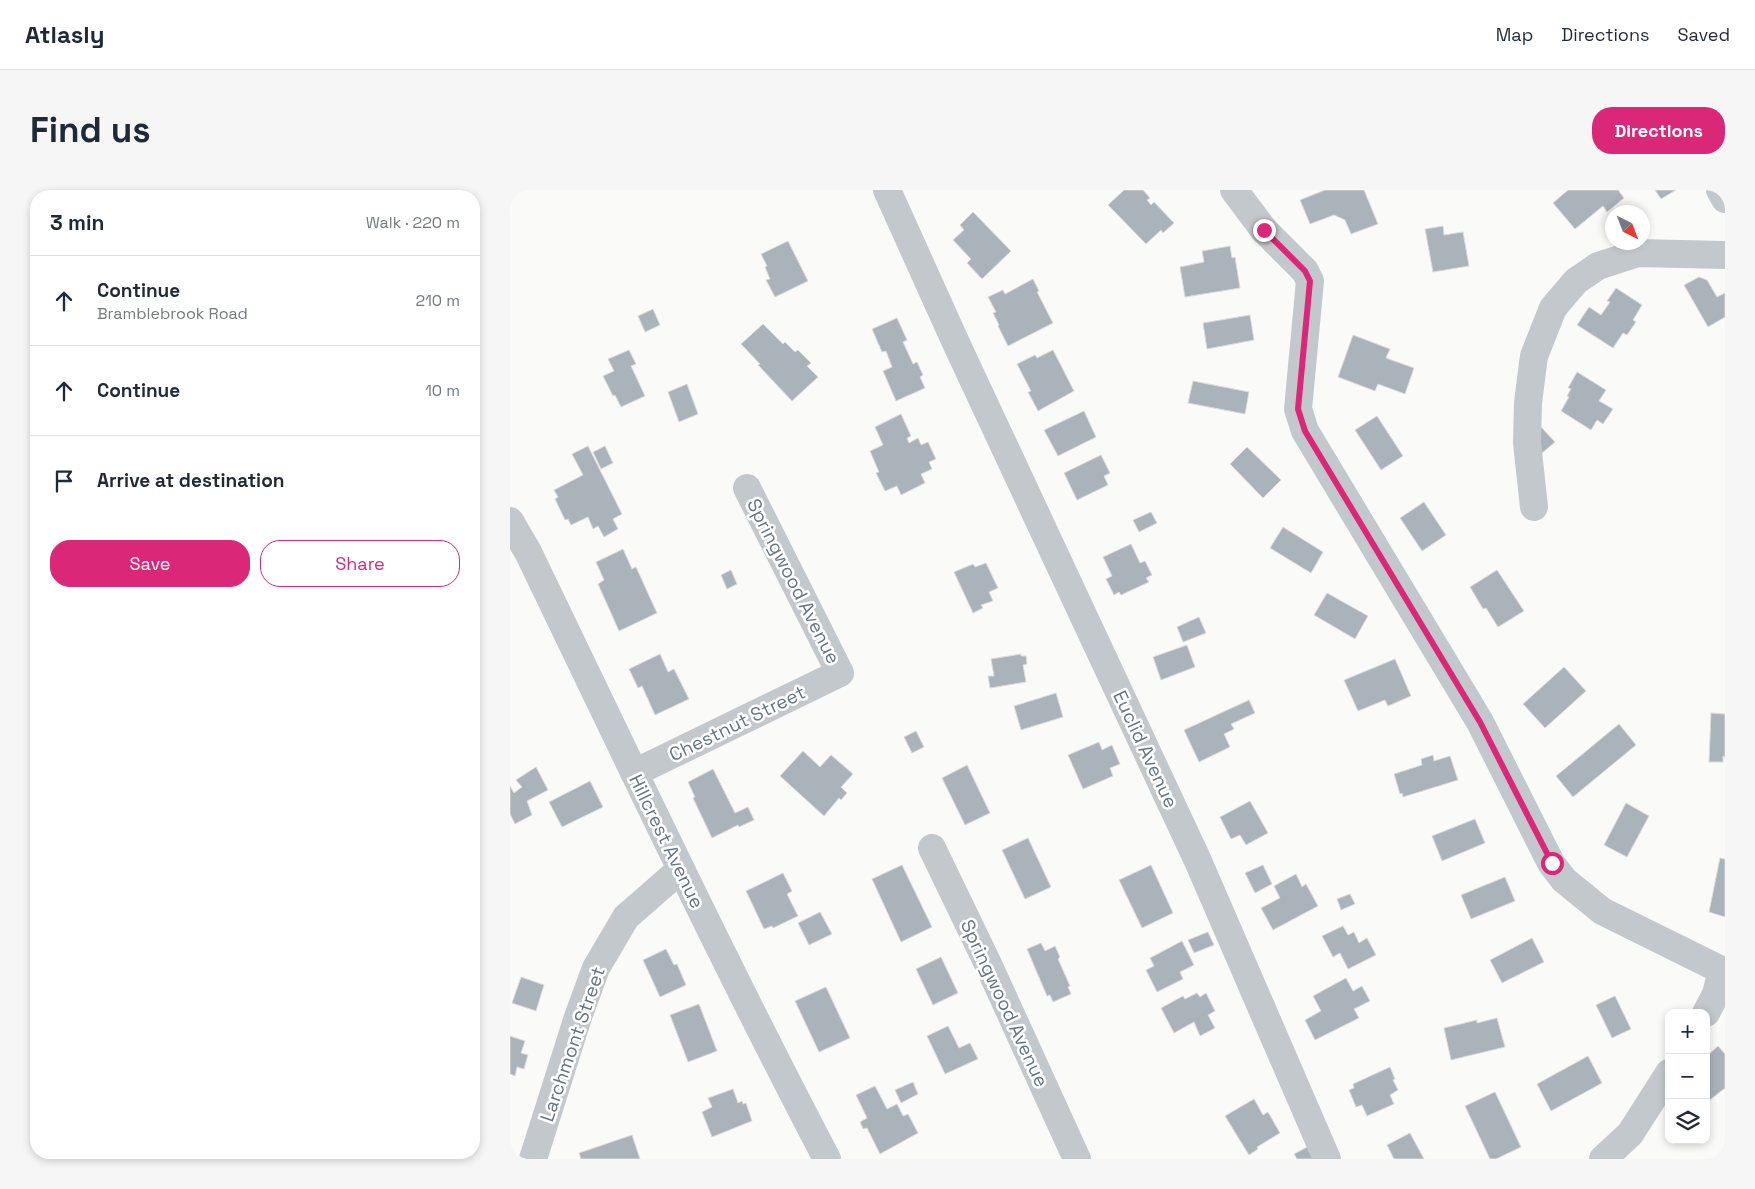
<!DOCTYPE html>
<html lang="en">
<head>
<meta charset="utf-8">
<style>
	body { margin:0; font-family:"Space Grotesk",sans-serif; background:#f6f6f7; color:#1f2937 }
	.controls { position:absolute; right:15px; bottom:15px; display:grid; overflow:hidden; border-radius:10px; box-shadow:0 2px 8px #0003 }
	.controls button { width:45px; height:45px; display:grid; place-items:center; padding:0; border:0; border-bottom:1px solid #e0e1e3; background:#fff; color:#1f2937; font:25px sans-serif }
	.compass { position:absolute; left:1095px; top:15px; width:45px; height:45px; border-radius:50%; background:#fff; box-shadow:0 2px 8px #0003; rotate:138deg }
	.stop { position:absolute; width:15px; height:15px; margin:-11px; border:4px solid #db2777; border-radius:50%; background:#fff }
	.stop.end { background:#db2777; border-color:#fff; box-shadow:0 1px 5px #0008 }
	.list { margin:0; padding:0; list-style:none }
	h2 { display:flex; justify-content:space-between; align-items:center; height:65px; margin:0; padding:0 20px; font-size:21px }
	h2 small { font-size:16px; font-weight:400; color:#747a83 }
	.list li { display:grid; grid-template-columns:32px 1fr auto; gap:15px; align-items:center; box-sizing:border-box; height:90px; padding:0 20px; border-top:1px solid #e0e1e3 }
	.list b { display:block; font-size:19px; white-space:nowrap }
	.list p { margin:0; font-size:16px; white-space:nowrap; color:#747a83 }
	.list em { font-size:16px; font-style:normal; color:#747a83 }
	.actions { display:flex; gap:10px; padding:15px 20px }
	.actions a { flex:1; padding:11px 0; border:1px solid #db2777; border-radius:20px; text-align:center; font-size:18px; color:#db2777 }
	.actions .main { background:#db2777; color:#fff }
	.icon { flex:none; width:28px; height:28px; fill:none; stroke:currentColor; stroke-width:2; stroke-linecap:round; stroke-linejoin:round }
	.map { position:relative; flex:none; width:1215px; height:969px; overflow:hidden; border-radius:20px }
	header { display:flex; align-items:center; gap:30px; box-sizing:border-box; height:70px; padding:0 25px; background:#fff; border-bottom:1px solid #e0e1e3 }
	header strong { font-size:24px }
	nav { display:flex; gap:28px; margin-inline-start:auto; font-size:18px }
	.intro { display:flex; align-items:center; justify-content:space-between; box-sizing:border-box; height:120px; padding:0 30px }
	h1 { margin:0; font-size:35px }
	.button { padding:12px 22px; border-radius:20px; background:#db2777; color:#fff; font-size:18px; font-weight:700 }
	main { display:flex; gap:30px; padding:0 30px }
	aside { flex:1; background:#fff; border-radius:20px; box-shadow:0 2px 8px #0003 }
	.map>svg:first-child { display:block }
	.building { fill:#aab3b9; stroke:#dcdcda }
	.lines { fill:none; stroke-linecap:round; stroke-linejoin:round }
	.minor { stroke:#c3c8cc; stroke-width:28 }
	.route { stroke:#db2777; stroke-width:6 }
	.labels { text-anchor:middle; stroke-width:5; stroke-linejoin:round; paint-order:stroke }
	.street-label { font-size:19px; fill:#657683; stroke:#fff }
</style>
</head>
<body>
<header>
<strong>Atlasly</strong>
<nav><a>Map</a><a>Directions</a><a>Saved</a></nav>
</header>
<div class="intro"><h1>Find us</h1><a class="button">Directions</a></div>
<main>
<aside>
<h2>3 min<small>Walk · 220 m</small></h2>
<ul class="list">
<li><svg class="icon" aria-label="ahead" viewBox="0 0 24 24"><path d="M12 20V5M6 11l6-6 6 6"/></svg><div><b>Continue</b><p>Bramblebrook Road</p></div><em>210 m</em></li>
<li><svg class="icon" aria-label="ahead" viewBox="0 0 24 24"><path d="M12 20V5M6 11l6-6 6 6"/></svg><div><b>Continue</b></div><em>10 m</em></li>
<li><svg class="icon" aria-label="arrive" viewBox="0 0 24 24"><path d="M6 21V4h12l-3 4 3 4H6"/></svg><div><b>Arrive at destination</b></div></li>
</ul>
<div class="actions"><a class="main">Save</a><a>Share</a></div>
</aside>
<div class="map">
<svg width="1215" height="969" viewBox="0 0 1215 969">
	<rect width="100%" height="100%" fill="#fafaf8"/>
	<g class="building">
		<path d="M614,0H633L640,8L637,10L641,15L644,12L664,33L653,43L651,40L636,54L598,15Z"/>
		<path d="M815,0H854L868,34L841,44L835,30L824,25L800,34L790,10Z"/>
		<path d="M1058,0H1108L1114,8L1097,22L1093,16L1065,39L1043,13Z"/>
		<path d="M1145,0H1166L1151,9Z"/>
		<path d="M463,22L501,61L472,89L457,73L461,69L443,50L454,40L450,35Z"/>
		<path d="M933,36L934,45L953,42L959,76L923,82L915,39Z"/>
		<path d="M278,51L298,91L265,107L256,90L260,89L255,77L257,76L251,64Z"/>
		<path d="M720,56L722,68L725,67L730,98L675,107L670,77L694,72L692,61Z"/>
		<path d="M1189,87L1197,90L1207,107L1215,103V127L1198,137L1174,95Z"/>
		<path d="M523,89L529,101L527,102L543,133L498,156L488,136L489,135L483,123L486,122L478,107L493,100L495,104Z"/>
		<path d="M1106,98L1132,115L1123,130L1126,132L1117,145L1113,143L1103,158L1067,135L1079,117L1091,125L1100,112L1097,111Z"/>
		<path d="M143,119L150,135L135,142L128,126Z"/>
		<path d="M740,125L744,150L697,159L693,133Z"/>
		<path d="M387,128L397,150L393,152L403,174L407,172L413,185L410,187L415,198L386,211L373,181L382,177L376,161L372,162L362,139Z"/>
		<path d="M253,134L273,154L275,152L285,162L288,160L301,173L297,176L308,187L282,211L248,175L250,174L231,154Z"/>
		<path d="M843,145L880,159L876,168L904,178L895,204L868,194L865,201L828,187Z"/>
		<path d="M119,160L126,174L121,176L135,206L111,217L105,205L103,206L93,186L104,181L98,169Z"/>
		<path d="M543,160L564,201L528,221L518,202L521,201L507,174L525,165L527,168Z"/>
		<path d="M1067,182L1096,200L1089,211L1103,219L1093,234L1087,230L1081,240L1051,221L1059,207L1057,206L1061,199L1058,198Z"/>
		<path d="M683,191L739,202L735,224L678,213Z"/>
		<path d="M177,194L188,224L169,232L158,202Z"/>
		<path d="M574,221L586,247L548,266L534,240Z"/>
		<path d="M391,224L401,246L397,248L399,253L408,248L411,255L418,252L426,269L419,272L422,279L411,284L415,293L391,305L387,296L375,301L366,283L369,282L360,261L373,255L365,237Z"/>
		<path d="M867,226L893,266L871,280L845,240Z"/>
		<path d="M1031,237L1045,252L1032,263L1018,247Z"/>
		<path d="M78,256L112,324L103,329L108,339L94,347L88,336L83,339L78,327L61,335L58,329L55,330L45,309L48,307L44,300L73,285L62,264Z"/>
		<path d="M95,256L103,273L91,279L83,262Z"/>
		<path d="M737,257L771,290L753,308L720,274Z"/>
		<path d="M591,265L600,283L594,286L598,295L567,310L554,283Z"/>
		<path d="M914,312L936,345L912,361L890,328Z"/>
		<path d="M641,322L647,333L629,342L623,330Z"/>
		<path d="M773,337L813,362L801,383L760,358Z"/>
		<path d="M621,354L630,373L635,371L642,385L636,388L639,392L611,405L609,402L604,405L596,389L602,386L593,367Z"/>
		<path d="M113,359L122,379L126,377L147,423L109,441L88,394L94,390L86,372Z"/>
		<path d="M476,373L488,398L479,402L483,411L471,415L473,418L463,423L444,382L463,374L465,377Z"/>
		<path d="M221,380L227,394L217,399L211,385Z"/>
		<path d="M987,380L1014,421L988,437L976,418L973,419L960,397Z"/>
		<path d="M817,403L858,426L845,449L804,425Z"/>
		<path d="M689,427L696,443L673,452L667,437Z"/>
		<path d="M677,455L685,477L651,490L643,467Z"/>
		<path d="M150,464L158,482L164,479L179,509L145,525L132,496L128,498L119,479Z"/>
		<path d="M511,464V466H516L517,474L513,475L516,492L480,498L478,486H484L481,469Z"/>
		<path d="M885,469L901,506L878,516L875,510L848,521L834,490Z"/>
		<path d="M1054,477L1076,501L1035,538L1013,514Z"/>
		<path d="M546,503L553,527L511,540L504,516Z"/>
		<path d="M739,510L745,523L721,534L724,539L714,544L720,557L689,572L674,540Z"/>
		<path d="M1201,523L1215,524V567L1213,566V572H1199Z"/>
		<path d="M1109,534L1126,555L1063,607L1046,586Z"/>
		<path d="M406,541L414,557L402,563L394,547Z"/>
		<path d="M589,552L592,560L602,555L610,574L600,578L603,586L573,599L558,565Z"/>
		<path d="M293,561L310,577L321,565L343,584L331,597L337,603L331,610L329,608L314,626L270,586Z"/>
		<path d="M923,565L924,571L940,566L948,590L893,607L892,603L890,604L884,584L912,575L911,569Z"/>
		<path d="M457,575L480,623L455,635L432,588Z"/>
		<path d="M26,577L38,600L17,611L22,625L5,634L0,624V596L4,603L12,597L6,590Z"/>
		<path d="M203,579L225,623L238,617L244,630L229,637L228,635L202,648L183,608L185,607L178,592Z"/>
		<path d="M80,591L93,617L52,637L39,612Z"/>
		<path d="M740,611L758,643L736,655L730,645L721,649L710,627Z"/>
		<path d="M1116,613L1139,626L1117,667L1094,655Z"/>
		<path d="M965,629L975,653L932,671L922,646Z"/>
		<path d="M518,648L541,697L515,709L492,660Z"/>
		<path d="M1210,668L1215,669V727L1199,722Z"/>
		<path d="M392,675L422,737L391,752L362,689Z"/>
		<path d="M641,675L663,723L632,738L609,690Z"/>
		<path d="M753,675L762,694L745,703L735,683Z"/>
		<path d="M273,683L282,701L277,704L288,726L263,738L262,736L254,739L236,701Z"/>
		<path d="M786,684L792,697L796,694L808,716L763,740L751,718L770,708L764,696Z"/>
		<path d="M995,687L1005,711L961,729L951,705Z"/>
		<path d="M840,704L845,714L831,720L827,709Z"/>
		<path d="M310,722L322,744L299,755L288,733Z"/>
		<path d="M833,736L838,745L844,742L849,753L857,748L866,765L838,779L830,763L823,767L812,746Z"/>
		<path d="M698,742L704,755L684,763L678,750Z"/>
		<path d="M1022,748L1034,772L992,793L980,770Z"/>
		<path d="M672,751L684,775L670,782L673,789L647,802L636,780L644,776L640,768Z"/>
		<path d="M531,753L535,761L545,756L550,767L548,769L560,796L558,797L561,804L543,812L540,805L537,806L517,759Z"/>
		<path d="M156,759L164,775L167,774L176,795L150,807L133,770Z"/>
		<path d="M431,767L448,803L423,815L406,779Z"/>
		<path d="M11,787L34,795L26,821L2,813Z"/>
		<path d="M836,788L843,801L852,796L860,811L844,819L849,828L805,850L795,830L811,821L803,806Z"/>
		<path d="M316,797L340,848L309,862L285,811Z"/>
		<path d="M687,803L690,807L696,803L705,821L698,825L705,838L690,846L684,832L664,843L651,818L673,806L675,809Z"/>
		<path d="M1105,806L1121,839L1102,848L1086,815Z"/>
		<path d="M189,814L207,861L178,872L160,825Z"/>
		<path d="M987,828L995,857L941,870L934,838L967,830V833Z"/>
		<path d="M438,836L449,858L460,853L468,869L435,884L417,846Z"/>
		<path d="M0,846L15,851L11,863L18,865L14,879L7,877L5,886L0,884Z"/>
		<path d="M1208,856L1215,864V898L1196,913V872L1200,869L1197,866Z"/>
		<path d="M1078,866L1092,893L1041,921L1027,894Z"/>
		<path d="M880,877L885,889L883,890L888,900L880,905L884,914L857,926L852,915L846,917L839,900L844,898L843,894Z"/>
		<path d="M403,892L408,904L391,913L385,900Z"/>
		<path d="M365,896L377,919L387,914L393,926L398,924L408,943L370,964L357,938L353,939L350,932L357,928L346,905Z"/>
		<path d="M223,899L228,913L232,911L233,914L236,913L242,931L202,947L192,922L202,917L198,908Z"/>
		<path d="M985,902L1011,957L986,969H980L955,916Z"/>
		<path d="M744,909L753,925L758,922L770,943L747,957L748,959L739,965L715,926Z"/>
		<path d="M900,943L914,969H884L877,955Z"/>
		<path d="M122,945L130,969H71L69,963Z"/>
		<path d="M799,956L803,969H787L784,964Z"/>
	</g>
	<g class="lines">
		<g class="minor">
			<path d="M377,0L446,153L688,671L817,969"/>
			<path d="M724,0L754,40L795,81L800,91L788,219L795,241L970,532L1041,673L1054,690L1092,721L1215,782"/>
			<path d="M1210,0L1215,9"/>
			<path d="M1024,317L1017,253L1018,213L1024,166L1043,118L1066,91L1088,76L1128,63L1215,65"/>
			<path d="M0,331L18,362C116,565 212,769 317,969"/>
			<path d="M124,583L330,483L237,298"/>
			<path d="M422,658L478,774L567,969"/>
			<path d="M1196,823L1206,804L1212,781"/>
			<path d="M23,969L68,827L86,778L116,727L170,680"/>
			<path d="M1093,969L1120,944L1159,883"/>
		</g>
	</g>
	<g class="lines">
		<path class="route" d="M754,40L795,81L800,91L788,219L795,241L970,532L1042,673"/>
	</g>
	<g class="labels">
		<g class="street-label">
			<text transform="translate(284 391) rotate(63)" y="7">Springwood Avenue</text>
			<text transform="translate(227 533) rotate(-26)" y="7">Chestnut Street</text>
			<text transform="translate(636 559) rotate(65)" y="7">Euclid Avenue</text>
			<text transform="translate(157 651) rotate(64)" y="7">Hillcrest Avenue</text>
			<text transform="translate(495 813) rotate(65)" y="7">Springwood Avenue</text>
			<text transform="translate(62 854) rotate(-71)" y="7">Larchmont Street</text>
		</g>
	</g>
</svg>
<div class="controls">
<button>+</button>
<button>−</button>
<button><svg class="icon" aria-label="layers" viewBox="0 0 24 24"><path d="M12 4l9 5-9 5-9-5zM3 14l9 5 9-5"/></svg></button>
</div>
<svg class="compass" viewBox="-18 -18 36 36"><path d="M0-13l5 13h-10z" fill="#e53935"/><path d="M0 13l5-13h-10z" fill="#747a83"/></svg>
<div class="stop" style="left:1042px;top:673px"></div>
<div class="stop end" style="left:754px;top:40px"></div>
</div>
</main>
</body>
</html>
